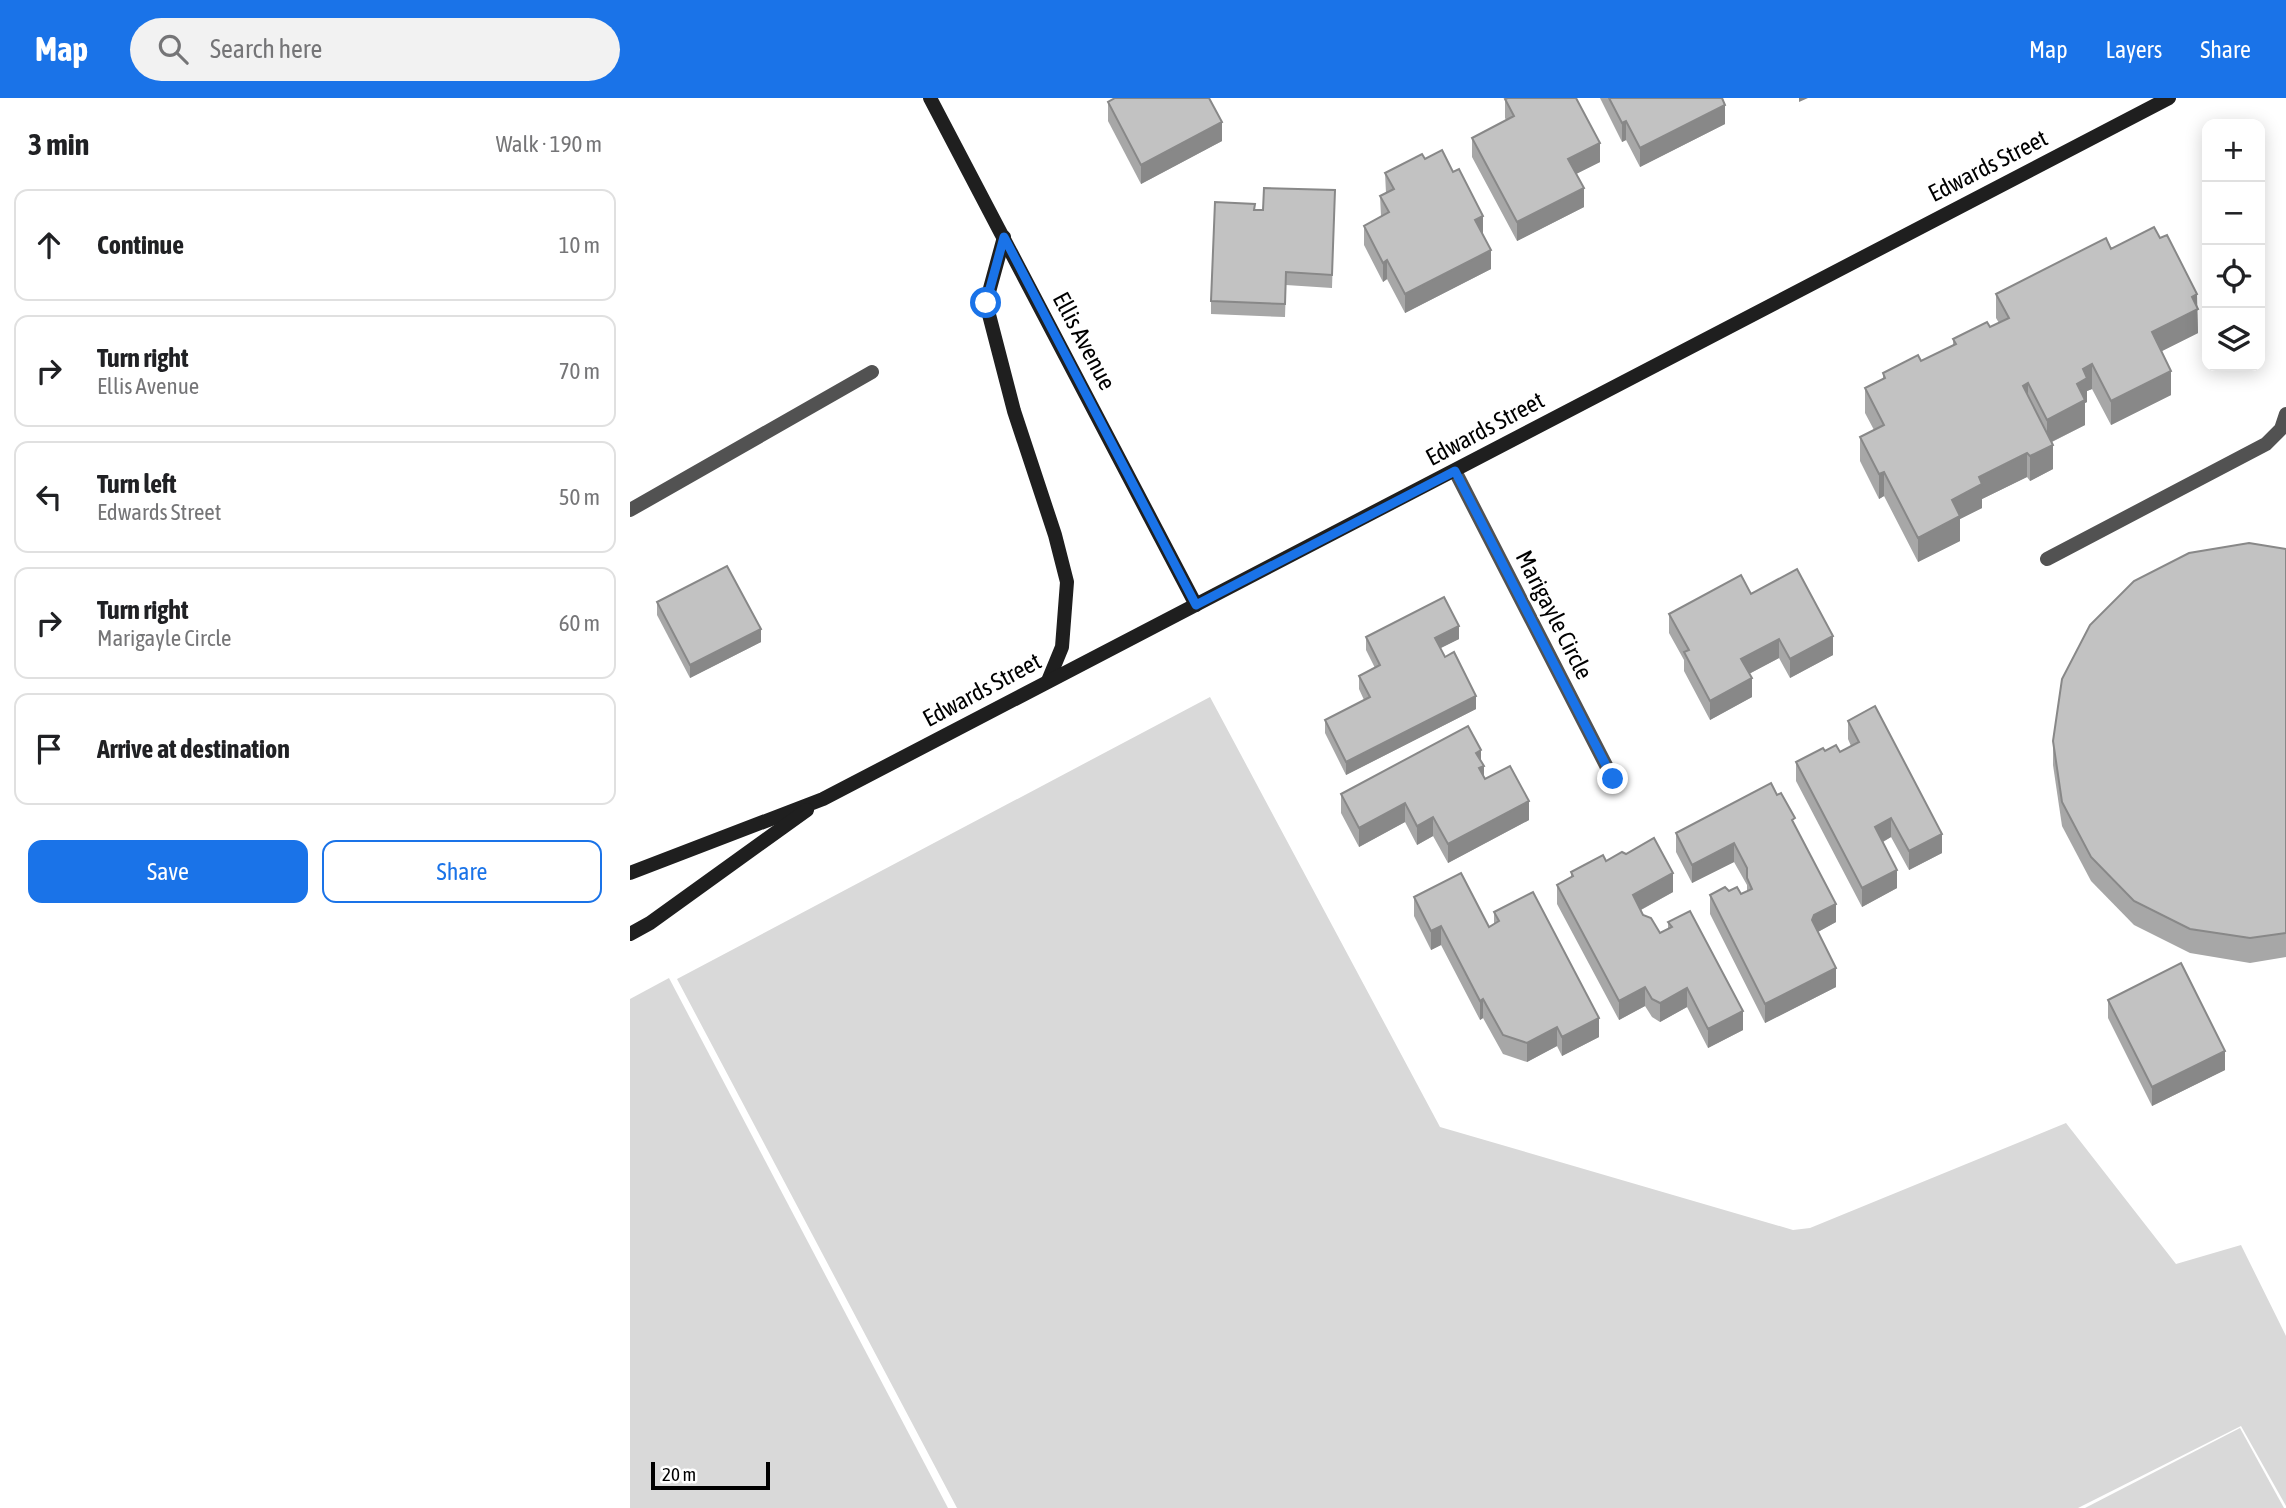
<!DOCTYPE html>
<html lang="en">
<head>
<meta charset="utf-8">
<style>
	body { margin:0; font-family:"Asap Condensed",sans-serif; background:#f2f2f2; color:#202124 }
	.controls { position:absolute; right:21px; top:21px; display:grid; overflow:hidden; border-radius:14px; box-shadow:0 4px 18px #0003 }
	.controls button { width:63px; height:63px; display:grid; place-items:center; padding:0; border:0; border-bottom:2px solid #e0e0e0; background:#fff; color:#202124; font:35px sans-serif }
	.scale { position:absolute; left:21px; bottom:18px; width:119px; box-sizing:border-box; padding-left:7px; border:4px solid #000; border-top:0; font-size:19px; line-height:24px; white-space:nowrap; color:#000; -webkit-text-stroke:5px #fff; paint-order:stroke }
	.stop { position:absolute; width:21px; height:21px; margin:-16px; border:5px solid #1a73e8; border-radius:50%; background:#fff }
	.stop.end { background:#1a73e8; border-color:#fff; box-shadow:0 2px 7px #0008 }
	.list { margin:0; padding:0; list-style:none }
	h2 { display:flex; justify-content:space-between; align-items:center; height:91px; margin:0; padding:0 28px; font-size:30px }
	h2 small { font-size:23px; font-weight:400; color:#757577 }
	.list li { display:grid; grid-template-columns:46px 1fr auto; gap:21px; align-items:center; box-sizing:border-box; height:112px; margin:0 14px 14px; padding:0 14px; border:2px solid #e0e0e0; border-radius:14px }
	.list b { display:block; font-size:26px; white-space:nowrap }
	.list p { margin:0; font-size:23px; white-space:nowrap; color:#757577 }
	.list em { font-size:23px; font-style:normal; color:#757577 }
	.actions { display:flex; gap:14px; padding:21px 28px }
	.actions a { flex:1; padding:16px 0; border:2px solid #1a73e8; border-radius:14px; text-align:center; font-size:24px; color:#1a73e8 }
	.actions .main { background:#1a73e8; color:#fff }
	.icon { flex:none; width:38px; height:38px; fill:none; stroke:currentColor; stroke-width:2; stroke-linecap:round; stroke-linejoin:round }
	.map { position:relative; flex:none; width:1656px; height:1410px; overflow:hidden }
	header { display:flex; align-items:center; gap:42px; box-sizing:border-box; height:98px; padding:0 35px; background:#1a73e8; color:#fff }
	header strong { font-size:33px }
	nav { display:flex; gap:38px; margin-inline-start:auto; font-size:24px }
	.search { width:490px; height:63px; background:#f2f2f2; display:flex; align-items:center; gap:18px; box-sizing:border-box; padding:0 24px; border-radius:38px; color:#757577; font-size:26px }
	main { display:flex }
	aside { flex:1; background:#fff }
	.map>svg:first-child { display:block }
	.green { fill:#d9d9d9 }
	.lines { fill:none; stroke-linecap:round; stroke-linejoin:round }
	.lane { stroke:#525252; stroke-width:14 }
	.street { stroke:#525252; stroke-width:14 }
	.secondary { stroke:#1f1f1f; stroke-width:14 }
	.wall { fill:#a7a7a7 }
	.shaded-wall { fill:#888 }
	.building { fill:#c2c2c2; stroke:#888; stroke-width:2 }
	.route { stroke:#1a73e8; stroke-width:9 }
	.labels { text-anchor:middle; stroke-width:5; stroke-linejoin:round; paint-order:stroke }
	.street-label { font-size:24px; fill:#000; stroke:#fff }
</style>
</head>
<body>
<header>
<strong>Map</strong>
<div class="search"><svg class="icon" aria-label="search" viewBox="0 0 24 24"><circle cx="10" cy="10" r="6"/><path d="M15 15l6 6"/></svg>Search here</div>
<nav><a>Map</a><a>Layers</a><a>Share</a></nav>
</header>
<main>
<aside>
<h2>3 min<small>Walk · 190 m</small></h2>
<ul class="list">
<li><svg class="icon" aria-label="ahead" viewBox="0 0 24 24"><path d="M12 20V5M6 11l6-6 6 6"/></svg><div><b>Continue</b></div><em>10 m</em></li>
<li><svg class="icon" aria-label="right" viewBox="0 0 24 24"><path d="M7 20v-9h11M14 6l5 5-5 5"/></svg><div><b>Turn right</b><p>Ellis Avenue</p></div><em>70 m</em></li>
<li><svg class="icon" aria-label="left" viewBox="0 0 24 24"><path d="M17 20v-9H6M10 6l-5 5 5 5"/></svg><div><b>Turn left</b><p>Edwards Street</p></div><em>50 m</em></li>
<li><svg class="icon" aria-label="right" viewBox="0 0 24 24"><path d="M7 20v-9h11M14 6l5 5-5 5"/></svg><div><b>Turn right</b><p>Marigayle Circle</p></div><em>60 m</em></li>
<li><svg class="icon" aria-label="arrive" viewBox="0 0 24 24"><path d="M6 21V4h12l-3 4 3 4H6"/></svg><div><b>Arrive at destination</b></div></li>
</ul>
<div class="actions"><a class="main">Save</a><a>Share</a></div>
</aside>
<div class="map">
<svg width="1656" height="1410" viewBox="0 0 1656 1410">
	<rect width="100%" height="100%" fill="#fff"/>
	<g class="green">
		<path d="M580,599L810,1029L1163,1132L1180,1130L1436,1025L1546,1166L1611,1147L1656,1238V1408L1611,1328L1448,1410H327L47,881Z"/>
		<path d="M39,880L318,1410H0V901Z"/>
		<path d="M1610,1330L1654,1410H1455Z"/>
	</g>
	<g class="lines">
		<g class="lane">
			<path d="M0,412L242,274"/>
			<path d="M1417,461L1636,346L1651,331L1656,316"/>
		</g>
		<path class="street" d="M825,373L983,681"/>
		<g class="secondary">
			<path d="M300,0L566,507"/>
			<path d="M374,139L356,205L384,313L425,437L437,484L432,549L418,583"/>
			<path d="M0,775L193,701L1539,0"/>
			<path d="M0,836L20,825L177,712"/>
		</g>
	</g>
	<g class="wall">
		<path d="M970,0H1092L1095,26L1010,69L996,42L992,44Z"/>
		<path d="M875,1L970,64L946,76L954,109L887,143L842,59V40L876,22L875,20Z"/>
		<path d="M478,4L592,43L511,86L478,23Z"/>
		<path d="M795,61L853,136L861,171L775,215L757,181L753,184L734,147V128L751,118L750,98L756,95L755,75Z"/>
		<path d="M705,92L702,190L656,187L655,219L581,216V203L625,112H633Z"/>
		<path d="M1481,151L1567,209L1568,235L1532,253L1541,297L1481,327L1462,291L1457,293V304L1455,305V327L1422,344L1423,371L1400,383L1397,379L1352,401V410L1330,421V443L1288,464L1254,398L1249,401L1230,363V339L1244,332L1235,315V290L1253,281V275L1291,263L1323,247V241L1360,229L1369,225L1366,220V196Z"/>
		<path d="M1656,451V859L1620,865L1560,855L1504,827L1461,783L1432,728L1423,667V643Z"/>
		<path d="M1121,496L1203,557L1160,580L1149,560L1119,576L1122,599L1080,622L1054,573V562L1039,535V516Z"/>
		<path d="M27,504L131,544L60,580L27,517Z"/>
		<path d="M736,539L829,541L810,550L846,611L716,677L695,635V622L734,602L729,591V578L745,570L736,552Z"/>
		<path d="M1218,623L1312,755L1279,772L1261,739L1253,744L1267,790L1232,809L1166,683V664L1195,653L1210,654L1221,648L1218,641Z"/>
		<path d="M851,663L854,679L899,722L818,765L803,738L787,747L775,724L729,749L711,715V696Z"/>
		<path d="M1165,729L1206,824L1188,834L1206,889L1135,925L1080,816V797L1099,793L1111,796L1117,794V787L1104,764L1062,785L1046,754V735Z"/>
		<path d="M976,763L1043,794L1011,812L1013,817L1030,835L1038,831V824L1113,932L1078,950L1057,909L1030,924L1022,919L1015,908L989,922L927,806V787L941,779V774Z"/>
		<path d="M784,799L859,829L864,826V814L969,939L932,958L927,948L897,964L873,956L853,920L850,922L811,847L801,852L784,818Z"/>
		<path d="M1478,902L1595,972L1522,1008L1478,920Z"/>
	</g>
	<g class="shaded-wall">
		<path d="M1169,0H1178L1169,4Z"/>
		<path d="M1095,7V26L1010,69V50Z"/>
		<path d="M996,23V42L992,44V25Z"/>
		<path d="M592,24V43L511,86V67Z"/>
		<path d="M970,45V64L938,80V61Z"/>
		<path d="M954,90V109L887,143V124Z"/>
		<path d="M853,118V137L845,122Z"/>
		<path d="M861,152V171L775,215V196Z"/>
		<path d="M757,162V181L753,184V165Z"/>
		<path d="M1567,196L1568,235L1522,258V234L1562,199Z"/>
		<path d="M1462,266V291L1457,293V304L1455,305V327L1417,346V322L1453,271Z"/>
		<path d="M1541,273V297L1481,327V303Z"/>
		<path d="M1398,285V310L1393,288Z"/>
		<path d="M1423,347V371L1400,383V358Z"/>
		<path d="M1397,355V379L1352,401V410L1330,421V443L1288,464V440L1322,402L1349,379Z"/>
		<path d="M1254,374V398L1249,401V376Z"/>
		<path d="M829,528V541L805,553V540Z"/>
		<path d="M131,531V544L60,580V567Z"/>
		<path d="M1203,538V557L1160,580V561Z"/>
		<path d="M1149,541V560L1111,580V561Z"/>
		<path d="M1122,580V599L1080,622V603Z"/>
		<path d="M846,598V611L716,677V664Z"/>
		<path d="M851,652V669L854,668V687L849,689L846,655Z"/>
		<path d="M899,703V722L818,765V746Z"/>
		<path d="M775,705V724L729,749V730Z"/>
		<path d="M803,719V738L787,747V728Z"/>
		<path d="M1261,720V739L1245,748V729Z"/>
		<path d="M1312,736V755L1279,772V753Z"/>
		<path d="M1104,745V764L1062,785V767Z"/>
		<path d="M1267,772V790L1232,809V790Z"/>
		<path d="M1043,775V794L1003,816V797Z"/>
		<path d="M1206,806V824L1184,836L1182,822L1184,817Z"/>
		<path d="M811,828V847L801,852V833Z"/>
		<path d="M1206,870V889L1135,925V906Z"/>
		<path d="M1015,889V908L989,922V903Z"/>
		<path d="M1057,890V909L1030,924V905Z"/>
		<path d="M853,901V920L850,922V903Z"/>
		<path d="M1113,913V932L1078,950V931Z"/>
		<path d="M969,920V939L932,958V939Z"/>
		<path d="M927,929V948L897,964V945Z"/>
		<path d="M1595,953V972L1522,1008V989Z"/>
	</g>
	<g class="building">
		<path d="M485,0H579L592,24L511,67L478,4Z"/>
		<path d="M878,0H946L970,45L938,61L954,90L887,124L842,40L884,18L875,1Z"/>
		<path d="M979,0H1092L1095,7L1010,50L996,23L992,25Z"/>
		<path d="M812,52L823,74L829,71L853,118L845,122L861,152L775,196L757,162L753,165L734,128L759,114L750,98L764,91L755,75L792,56L795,61Z"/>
		<path d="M634,90L705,92L702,177L656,174L655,206L581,203L585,104L625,106L624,112H633Z"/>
		<path d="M1524,129L1530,140L1537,137L1567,196L1562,199L1568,211L1522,234L1541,273L1481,303L1462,266L1453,271L1457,280L1447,286L1455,302L1417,322L1398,285L1393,288L1423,347L1400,358L1397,355L1349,379L1352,386L1322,402L1330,418L1288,440L1254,374L1249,376L1230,339L1254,327L1235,290L1255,280L1253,275L1288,257L1291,263L1326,246L1323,241L1357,224L1360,229L1379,220L1366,196L1476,140L1481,151Z"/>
		<path d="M1619,445L1656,451V835L1620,840L1560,831L1504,803L1461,759L1432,704L1423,643L1432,581L1460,527L1504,483L1559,455Z"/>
		<path d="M97,468L131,531L60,567L27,504Z"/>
		<path d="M1167,471L1203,538L1160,561L1149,541L1111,561L1122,580L1080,603L1054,554L1059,552L1039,516L1111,477L1121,496Z"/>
		<path d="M814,499L829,528L805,540L815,559L824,554L846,598L716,664L695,622L740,599L729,578L750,567L736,539Z"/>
		<path d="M1245,608L1312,736L1279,753L1261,720L1245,729L1267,772L1232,790L1166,664L1193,650L1195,653L1206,647L1210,654L1229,644L1218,623Z"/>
		<path d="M838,628L851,652L846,655L854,668L849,670L855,681L880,668L899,703L818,746L803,719L787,728L775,705L729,730L711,696Z"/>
		<path d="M1141,685L1147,697L1151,695L1165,720L1162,722L1206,806L1184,817L1182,822L1206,870L1135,906L1080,797L1095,789L1099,793L1107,789L1111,796L1122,791L1117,780V770L1104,745L1062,767L1046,735Z"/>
		<path d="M1024,740L1043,775L1003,797L1013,817L1021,820L1030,835L1042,829L1038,824L1060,813L1113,913L1078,931L1057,890L1030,905L1022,901L1015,889L989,903L927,787L943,778L941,774L973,757L976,763L992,754L996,756Z"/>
		<path d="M831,775L859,829L869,823L864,814L903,794L969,920L932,939L927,929L897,945L873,937L853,901L850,903L811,828L801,833L784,799Z"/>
		<path d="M1551,865L1595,953L1522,989L1478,902Z"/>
	</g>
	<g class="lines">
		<path class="route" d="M356,205L374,139L566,507L825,373L983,681"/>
	</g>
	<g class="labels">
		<g class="street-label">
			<text transform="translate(1358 68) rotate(-27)" y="8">Edwards Street</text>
			<text transform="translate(454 243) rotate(62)" y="8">Ellis Avenue</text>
			<text transform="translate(855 331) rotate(-28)" y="8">Edwards Street</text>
			<text transform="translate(924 517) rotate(63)" y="8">Marigayle Circle</text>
			<text transform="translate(352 592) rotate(-28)" y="8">Edwards Street</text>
		</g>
	</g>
</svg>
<div class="controls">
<button>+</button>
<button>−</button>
<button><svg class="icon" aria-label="locate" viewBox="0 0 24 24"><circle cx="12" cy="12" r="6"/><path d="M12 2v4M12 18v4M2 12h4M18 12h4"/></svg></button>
<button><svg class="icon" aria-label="layers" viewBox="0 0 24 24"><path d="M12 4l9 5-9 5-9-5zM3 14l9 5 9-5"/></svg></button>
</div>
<div class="scale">20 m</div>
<div class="stop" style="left:356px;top:205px"></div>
<div class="stop end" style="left:983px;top:681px"></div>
</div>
</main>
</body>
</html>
